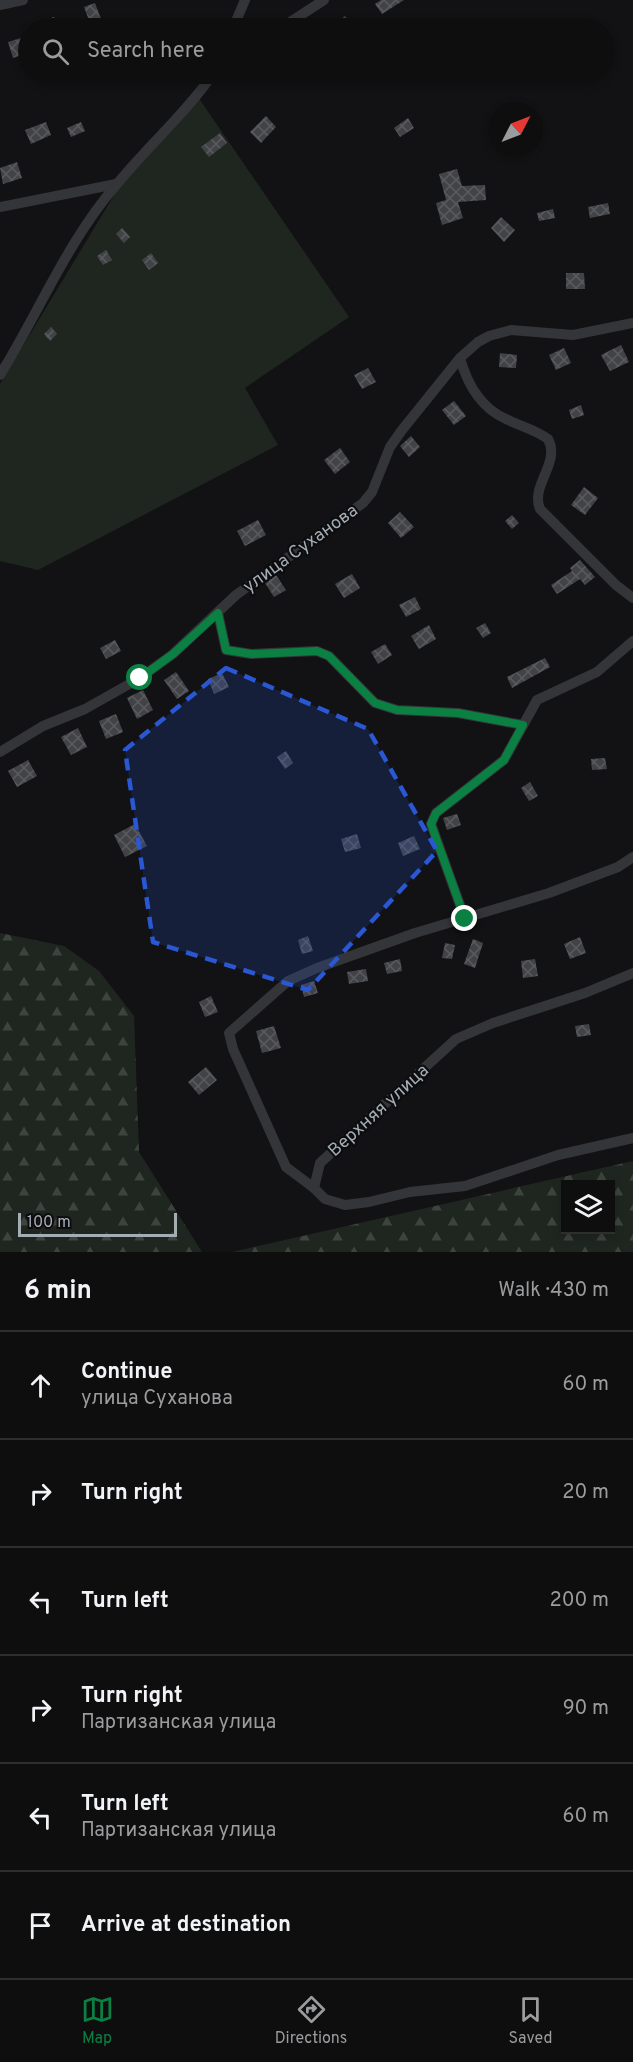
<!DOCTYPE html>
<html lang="en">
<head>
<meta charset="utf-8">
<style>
	body { margin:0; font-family:Overpass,sans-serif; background:#171718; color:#f1f3f6 }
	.controls { position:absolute; right:18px; bottom:18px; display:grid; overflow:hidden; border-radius:0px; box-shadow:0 3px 9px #0003 }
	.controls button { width:54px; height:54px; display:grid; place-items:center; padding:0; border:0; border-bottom:2px solid #2e2e2f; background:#0e0e0f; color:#f1f3f6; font:30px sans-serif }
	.compass { position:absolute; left:489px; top:102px; width:54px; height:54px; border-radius:50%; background:#0e0e0f; box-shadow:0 3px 9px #0003; rotate:48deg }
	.scale { position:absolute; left:18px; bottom:15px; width:159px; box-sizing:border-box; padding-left:6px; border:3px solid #a4acb4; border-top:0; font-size:16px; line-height:21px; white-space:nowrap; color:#a4acb4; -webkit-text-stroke:4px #0d0d0f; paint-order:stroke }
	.stop { position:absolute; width:18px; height:18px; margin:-14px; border:4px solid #0b8043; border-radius:50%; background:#fff }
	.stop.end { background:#0b8043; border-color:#fff; box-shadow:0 2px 6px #0008 }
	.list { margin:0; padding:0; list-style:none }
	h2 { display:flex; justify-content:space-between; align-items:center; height:78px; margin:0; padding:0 24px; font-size:26px }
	h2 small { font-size:20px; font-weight:400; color:#9b9c9e }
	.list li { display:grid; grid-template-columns:39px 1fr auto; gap:18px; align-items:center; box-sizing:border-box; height:108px; padding:0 24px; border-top:2px solid #2e2e2f }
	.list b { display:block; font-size:22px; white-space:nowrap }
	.list p { margin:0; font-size:20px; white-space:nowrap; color:#9b9c9e }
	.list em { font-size:20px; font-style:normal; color:#9b9c9e }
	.icon { flex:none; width:33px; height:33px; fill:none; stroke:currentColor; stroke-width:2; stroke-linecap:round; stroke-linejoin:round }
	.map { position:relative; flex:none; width:633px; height:1252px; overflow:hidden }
	.search { position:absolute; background:#0e0e0f; box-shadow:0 3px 9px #0003; left:18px; right:18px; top:18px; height:66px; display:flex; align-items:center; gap:15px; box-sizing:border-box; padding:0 21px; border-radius:33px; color:#9b9c9e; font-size:22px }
	.sheet { height:726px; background:#0e0e0f }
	nav { display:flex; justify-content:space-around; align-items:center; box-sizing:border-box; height:84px; border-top:2px solid #2e2e2f; background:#0e0e0f; font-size:16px; color:#9b9c9e }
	nav a { display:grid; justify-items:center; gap:3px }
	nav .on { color:#0b8043 }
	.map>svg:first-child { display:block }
	.forest { fill:url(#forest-firs); fill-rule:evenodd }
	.garden { fill:#1f261f }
	.building { fill:url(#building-cross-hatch) }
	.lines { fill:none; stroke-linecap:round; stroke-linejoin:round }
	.street { stroke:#333538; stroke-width:10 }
	.route { stroke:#0b8043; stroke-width:8 }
	.marked { fill:#2a57d4; fill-opacity:0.2; stroke:#2a57d4; stroke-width:4.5; stroke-dasharray:12 8; stroke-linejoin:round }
	.labels { text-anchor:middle; stroke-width:4.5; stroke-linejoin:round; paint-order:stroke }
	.street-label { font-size:18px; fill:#a4acb4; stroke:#0d0d0f }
</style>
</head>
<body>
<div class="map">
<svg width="633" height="1252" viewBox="0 0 633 1252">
	<defs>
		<pattern id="forest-firs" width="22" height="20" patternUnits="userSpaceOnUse" patternTransform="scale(1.5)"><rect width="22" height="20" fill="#1f261f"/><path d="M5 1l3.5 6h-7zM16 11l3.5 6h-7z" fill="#3d433d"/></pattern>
		<pattern id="building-cross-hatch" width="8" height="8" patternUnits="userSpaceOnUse" patternTransform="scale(1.5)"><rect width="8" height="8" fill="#414347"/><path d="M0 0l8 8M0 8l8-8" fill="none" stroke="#595b5f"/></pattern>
	</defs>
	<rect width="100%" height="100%" fill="#121214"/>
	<g class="forest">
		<path d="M0,933L64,946L99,971L134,1016L139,1152L202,1252H0Z"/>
		<path d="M633,1161V1252H232ZM566,1184H610V1230H566Z"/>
	</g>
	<path class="garden" d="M198,97L349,317L245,388L278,445L38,570L0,561V384L119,187Z"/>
	<g class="building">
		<path d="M381,0H404L382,14L375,4Z"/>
		<path d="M95,3L101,19L90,23L84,7Z"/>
		<path d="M345,16L352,25L347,28H339L336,24Z"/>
		<path d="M54,17L58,28H40L38,22Z"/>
		<path d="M24,37L28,53L13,58L8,42Z"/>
		<path d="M266,116L276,127L261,143L250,132Z"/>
		<path d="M408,118L414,128L400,137L394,128Z"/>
		<path d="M46,122L51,135L31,144L25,130Z"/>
		<path d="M81,122L85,131L71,137L67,128Z"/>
		<path d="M220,133L227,143L209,157L201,147Z"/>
		<path d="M17,162L22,178L3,184L0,168Z"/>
		<path d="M457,169L462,186L485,185L486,200L458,202L463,218L442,225L436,203L446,200L439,174Z"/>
		<path d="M608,203L610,214L590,218L588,207Z"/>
		<path d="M553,209L555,218L539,221L537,213Z"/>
		<path d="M501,217L515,230L504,242L491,228Z"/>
		<path d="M122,228L130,237L124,243L116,234Z"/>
		<path d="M106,250L112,260L103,265L97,256Z"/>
		<path d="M151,253L158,263L149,270L142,260Z"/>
		<path d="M566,273H584L585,289H566Z"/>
		<path d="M51,327L57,334L50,341L44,334Z"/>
		<path d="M621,345L629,362L610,371L601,355Z"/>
		<path d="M564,348L571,363L556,370L549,355Z"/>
		<path d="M500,353L517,355L516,368L499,367Z"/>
		<path d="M368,368L376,382L362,389L354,375Z"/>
		<path d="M454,401L466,416L454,425L442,410Z"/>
		<path d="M581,405L584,415L572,419L569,410Z"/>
		<path d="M411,436L420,447L409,457L400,446Z"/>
		<path d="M340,448L350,462L335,474L324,460Z"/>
		<path d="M584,487L598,498L585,515L571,505Z"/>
		<path d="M400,512L414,527L401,538L388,523Z"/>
		<path d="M512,515L519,523L512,529L505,521Z"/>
		<path d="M258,520L266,535L245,546L237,531Z"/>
		<path d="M580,560L595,577L585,585L580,579L557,594L551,585L572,571L570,568Z"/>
		<path d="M352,574L360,588L344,598L335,584Z"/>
		<path d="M276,575L286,590L274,597L265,583Z"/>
		<path d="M415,597L421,609L406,617L399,605Z"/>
		<path d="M485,623L491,633L483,638L476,628Z"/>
		<path d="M429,625L436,639L419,649L411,636Z"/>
		<path d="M115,640L121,651L106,659L100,648Z"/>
		<path d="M385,644L392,655L378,664L371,652Z"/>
		<path d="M545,658L550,667L512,688L507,677Z"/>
		<path d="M176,672L189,691L177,699L164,680Z"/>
		<path d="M222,673L229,687L214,694L208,679Z"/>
		<path d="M143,690L153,710L137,719L127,698Z"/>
		<path d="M116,714L123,732L106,739L99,721Z"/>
		<path d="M78,728L87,747L71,755L61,737Z"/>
		<path d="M286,751L293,763L285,769L277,757Z"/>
		<path d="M605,758L607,769L592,770L591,759Z"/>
		<path d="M28,760L37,776L17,787L8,771Z"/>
		<path d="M530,782L538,796L529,801L521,788Z"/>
		<path d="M457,814L461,825L447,830L443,818Z"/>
		<path d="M135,824L147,846L125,857L114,835Z"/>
		<path d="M357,834L361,848L345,852L341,839Z"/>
		<path d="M414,836L420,849L403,856L398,843Z"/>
		<path d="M308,936L313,951L302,954L298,940Z"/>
		<path d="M580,937L586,953L570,959L564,944Z"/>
		<path d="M473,939L483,943L475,968L464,964Z"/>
		<path d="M445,943L455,945L452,959L442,958Z"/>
		<path d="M400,959L402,971L387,974L384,963Z"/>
		<path d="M535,959L538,976L523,978L521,961Z"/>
		<path d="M366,969L368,981L349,984L347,972Z"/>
		<path d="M314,981L318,993L304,997L301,985Z"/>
		<path d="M211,996L218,1012L205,1017L199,1002Z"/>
		<path d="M589,1024L591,1035L577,1037L575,1026Z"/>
		<path d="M274,1026L281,1048L262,1053L256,1031Z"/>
		<path d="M206,1067L217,1080L199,1095L188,1082Z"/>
	</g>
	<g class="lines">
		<g class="street">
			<path d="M0,5L23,0"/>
			<path d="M233,28L245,0"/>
			<path d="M281,28L324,0"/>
			<path d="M0,207L116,184"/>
			<path d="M460,358C467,383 481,408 506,419C520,426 536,430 548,439C561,463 530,485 540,509L616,585L633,598"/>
			<path d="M0,375C39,312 68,240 117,184C148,146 185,114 213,74"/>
			<path d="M218,613L226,650L251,654L317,651L329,656L375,703L397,710L458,713L523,725"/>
			<path d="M0,752L43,726L85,709L140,678L173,654L236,595L363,503L372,492L390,447L402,430L460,358L478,342L489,336L511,330L573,335L633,323"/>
			<path d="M465,919L431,824L436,813L504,760L537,700L597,672L633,641"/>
			<path d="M633,973L585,993L493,1023L456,1039L320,1163L314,1188L325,1199L345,1205L369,1202L410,1192L465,1186L558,1155L633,1138"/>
			<path d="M314,1188L286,1167L233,1049L229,1033L288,981L317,968L415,933L549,893L618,867L633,857"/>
		</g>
	</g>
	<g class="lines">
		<path class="route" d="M140,678L173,654L218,613L226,650L252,654L317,651L329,656L375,703L397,710L458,713L523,725L504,760L436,813L431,824L465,919"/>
	</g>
	<path class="marked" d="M226,668L368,729L437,851L308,990L153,942L125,750Z"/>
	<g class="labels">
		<g class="street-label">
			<text transform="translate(300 548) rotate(-36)" y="6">улица Суханова</text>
			<text transform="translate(378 1110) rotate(-42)" y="6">Верхняя улица</text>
		</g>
	</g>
</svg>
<div class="controls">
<button><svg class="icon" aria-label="layers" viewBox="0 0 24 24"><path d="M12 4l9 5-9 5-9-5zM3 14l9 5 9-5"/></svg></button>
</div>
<svg class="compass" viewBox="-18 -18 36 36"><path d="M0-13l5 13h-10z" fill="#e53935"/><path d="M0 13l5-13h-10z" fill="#9b9c9e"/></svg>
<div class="scale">100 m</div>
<div class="stop" style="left:140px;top:678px"></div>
<div class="stop end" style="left:465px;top:919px"></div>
<div class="search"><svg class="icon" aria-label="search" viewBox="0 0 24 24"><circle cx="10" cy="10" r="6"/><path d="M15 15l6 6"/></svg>Search here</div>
</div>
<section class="sheet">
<h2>6 min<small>Walk · 430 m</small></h2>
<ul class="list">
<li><svg class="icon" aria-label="ahead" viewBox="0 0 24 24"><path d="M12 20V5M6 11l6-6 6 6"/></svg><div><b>Continue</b><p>улица Суханова</p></div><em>60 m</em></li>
<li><svg class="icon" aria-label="right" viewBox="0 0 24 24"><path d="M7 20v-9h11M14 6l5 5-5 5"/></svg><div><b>Turn right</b></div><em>20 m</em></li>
<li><svg class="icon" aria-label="left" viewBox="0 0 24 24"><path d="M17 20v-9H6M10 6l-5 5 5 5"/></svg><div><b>Turn left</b></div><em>200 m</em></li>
<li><svg class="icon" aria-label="right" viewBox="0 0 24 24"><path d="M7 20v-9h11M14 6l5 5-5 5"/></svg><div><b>Turn right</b><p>Партизанская улица</p></div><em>90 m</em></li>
<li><svg class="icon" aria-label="left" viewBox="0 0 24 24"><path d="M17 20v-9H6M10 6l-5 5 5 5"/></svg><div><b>Turn left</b><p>Партизанская улица</p></div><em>60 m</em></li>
<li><svg class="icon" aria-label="arrive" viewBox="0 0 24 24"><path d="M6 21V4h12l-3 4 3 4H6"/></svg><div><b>Arrive at destination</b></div></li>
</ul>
</section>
<nav>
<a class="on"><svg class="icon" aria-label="map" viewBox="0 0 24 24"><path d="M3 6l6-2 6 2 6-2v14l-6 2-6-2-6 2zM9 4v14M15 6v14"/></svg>Map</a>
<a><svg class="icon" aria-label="directions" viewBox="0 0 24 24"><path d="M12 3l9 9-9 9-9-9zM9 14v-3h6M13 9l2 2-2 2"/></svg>Directions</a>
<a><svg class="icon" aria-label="saved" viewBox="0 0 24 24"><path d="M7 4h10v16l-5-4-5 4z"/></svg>Saved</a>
</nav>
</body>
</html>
